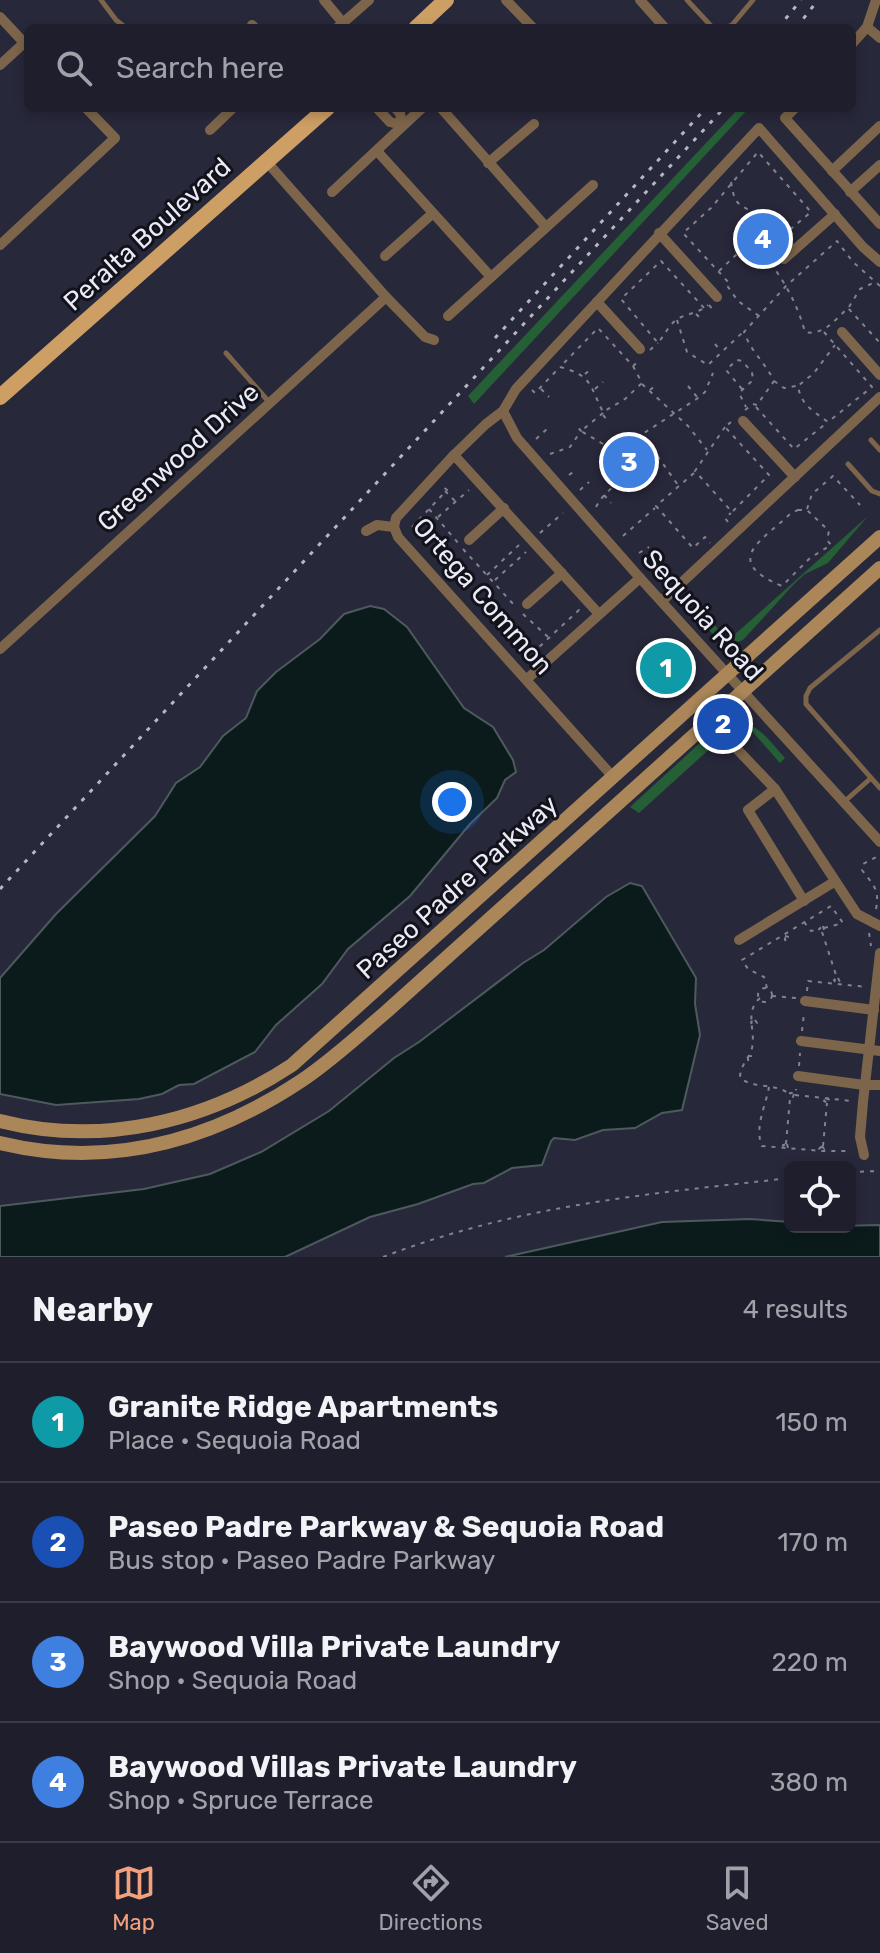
<!DOCTYPE html>
<html lang="en">
<head>
<meta charset="utf-8">
<style>
	body { margin:0; font-family:Rubik,sans-serif; background:#2b2b38; color:#f1f3f6 }
	.controls { position:absolute; right:24px; bottom:24px; display:grid; overflow:hidden; border-radius:12px; box-shadow:0 4px 12px #0003 }
	.controls button { width:72px; height:72px; display:grid; place-items:center; padding:0; border:0; border-bottom:2px solid #3c3c48; background:#1e1e2c; color:#f1f3f6; font:40px sans-serif }
	.you { position:absolute; left:452px; top:802px; width:28px; height:28px; margin:-20px; border:6px solid #fff; border-radius:50%; background:#1a73e8; box-shadow:0 0 0 12px #1a73e833 }
	.badge { display:grid; place-items:center; width:52px; height:52px; border-radius:50%; background:#f2a17e; color:#fff; font-size:26px; font-weight:700 }
	.pin { position:absolute; translate:-50% -50%; border:4px solid #fff; box-shadow:0 2px 8px #0006 }
	.list { margin:0; padding:0; list-style:none }
	h2 { display:flex; justify-content:space-between; align-items:center; height:104px; margin:0; padding:0 32px; font-size:34px }
	h2 small { font-size:26px; font-weight:400; color:#a1a2a9 }
	.list li { display:grid; grid-template-columns:52px 1fr auto; gap:24px; align-items:center; box-sizing:border-box; height:120px; padding:0 32px; border-top:2px solid #3c3c48 }
	.list b { display:block; font-size:30px; white-space:nowrap }
	.list p { margin:0; font-size:26px; white-space:nowrap; color:#a1a2a9 }
	.list em { font-size:26px; font-style:normal; color:#a1a2a9 }
	.icon { flex:none; width:44px; height:44px; fill:none; stroke:currentColor; stroke-width:2; stroke-linecap:round; stroke-linejoin:round }
	.map { position:relative; flex:none; width:880px; height:1257px; overflow:hidden }
	.search { position:absolute; background:#1e1e2c; box-shadow:0 4px 12px #0003; left:24px; right:24px; top:24px; height:88px; display:flex; align-items:center; gap:20px; box-sizing:border-box; padding:0 28px; border-radius:12px; color:#a1a2a9; font-size:30px }
	.sheet { height:584px; background:#1e1e2c }
	nav { display:flex; justify-content:space-around; align-items:center; box-sizing:border-box; height:112px; border-top:2px solid #3c3c48; background:#1e1e2c; font-size:22px; color:#a1a2a9 }
	nav a { display:grid; justify-items:center; gap:4px }
	nav .on { color:#f2a17e }
	.map>svg:first-child { display:block }
	.green { fill:#255f36 }
	.water { fill:#0b1b1c; stroke:#4e595e; stroke-width:2 }
	.lines { fill:none; stroke-linecap:round; stroke-linejoin:round }
	.path { stroke:#828292; stroke-width:2; stroke-dasharray:4 6; stroke-linecap:butt }
	.lane { stroke:#7c654a; stroke-width:5 }
	.street { stroke:#7c654a; stroke-width:10 }
	.secondary { stroke:#aa8659; stroke-width:14 }
	.primary { stroke:#cd9f64; stroke-width:16 }
	.rail { stroke:#b6b6c5; stroke-width:3; stroke-dasharray:4 8; stroke-linecap:butt }
	.labels { text-anchor:middle; stroke-width:6; stroke-linejoin:round; paint-order:stroke }
	.street-label { font-size:26px; fill:#ebebf8; stroke:#12121a }
</style>
</head>
<body>
<div class="map">
<svg width="880" height="1257" viewBox="0 0 880 1257">
	<rect width="100%" height="100%" fill="#28283b"/>
	<g class="green">
		<path d="M739,108H749L474,404L468,396Z"/>
		<path d="M868,516L828,563L805,574L795,583L743,640C720,650 711,632 698,616L704,612L723,635L733,636Z"/>
		<path d="M737,722C759,723 771,743 785,758L780,763L750,729L746,731L740,730L729,736L726,734L639,813L630,807L714,730V735L728,724Z"/>
	</g>
	<g class="water">
		<path d="M370,606L384,609L407,627L464,708L493,727L513,760L516,772L505,780L497,798L470,824L410,896L348,949L322,984L276,1025L255,1052L194,1084L179,1085L162,1094L139,1099L56,1105L0,1094V978L56,914L155,816L176,783L200,767L223,736L246,718L257,691L276,672L320,639L344,614Z"/>
		<path d="M630,883L642,886L696,978L695,1004L700,1035L682,1110L662,1113L635,1128L603,1130L575,1140L554,1138L551,1141L542,1165L512,1168L484,1183L473,1184L418,1204L370,1217L285,1257H0V1206L144,1189L210,1174L261,1152L329,1111L394,1058L419,1042L523,963L544,950L606,897Z"/>
		<path d="M750,1219L790,1222V1227L880,1225V1257H505L662,1222Z"/>
	</g>
	<g class="lines">
		<g class="path">
			<path d="M731,182C735,209 741,204 760,216C768,220 774,230 779,237"/>
			<path d="M719,271L738,253L754,244C778,269 796,299 805,332C823,336 835,320 848,308L880,343"/>
			<path d="M709,305L714,311"/>
			<path d="M849,307L860,289L875,282"/>
			<path d="M704,308L661,261L621,299L658,343C664,336 669,325 676,320C686,313 698,314 708,305"/>
			<path d="M696,314L703,321"/>
			<path d="M759,316L738,301L728,287L730,284L683,233L711,208L758,152L811,212L762,253"/>
			<path d="M677,320L687,352L708,365L742,333"/>
			<path d="M824,332L872,387L828,422C813,411 801,405 798,386L814,373L835,345"/>
			<path d="M715,344L721,351"/>
			<path d="M650,350L658,343"/>
			<path d="M633,366L642,383L625,399L603,412C589,385 593,376 560,367L598,328L633,366L640,360"/>
			<path d="M585,374L591,369"/>
			<path d="M774,381L784,388L796,386"/>
			<path d="M642,384L688,426L707,450"/>
			<path d="M688,386L697,397"/>
			<path d="M541,389L549,397"/>
			<path d="M595,389L603,382"/>
			<path d="M742,389L726,370L737,360L742,361L752,372L753,380L739,393L746,407"/>
			<path d="M532,390L535,393L560,367"/>
			<path d="M650,390L657,384"/>
			<path d="M756,407L794,449L828,422"/>
			<path d="M745,410L753,404L757,405L774,381C765,362 751,352 744,332L786,286L837,241L853,262L880,286"/>
			<path d="M603,413L581,431L603,444L626,476"/>
			<path d="M603,415L609,422"/>
			<path d="M725,427L695,471L732,512L769,475L725,427L731,422"/>
			<path d="M641,436L643,450"/>
			<path d="M536,439L547,429"/>
			<path d="M550,454L570,447L581,431L576,425"/>
			<path d="M614,458L641,435L698,398L705,392L713,373"/>
			<path d="M694,473L656,506L693,548L705,537L710,543"/>
			<path d="M569,475L577,469"/>
			<path d="M580,490L589,482"/>
			<path d="M445,491L455,501"/>
			<path d="M604,495L611,503"/>
			<path d="M596,507C608,483 636,478 643,451L656,454L678,485"/>
			<path d="M429,509L459,544"/>
			<path d="M807,509L812,494L833,476L860,505"/>
			<path d="M798,510H807L829,531L827,540L831,545L810,558L782,586C719,560 765,539 791,513Z"/>
			<path d="M438,517L469,490"/>
			<path d="M728,522L725,518L731,513"/>
			<path d="M412,527L447,490L442,486"/>
			<path d="M540,533L563,513"/>
			<path d="M623,536L655,508"/>
			<path d="M463,549L515,606"/>
			<path d="M639,553L649,547"/>
			<path d="M650,566L660,559"/>
			<path d="M487,575L519,545"/>
			<path d="M495,580L526,552"/>
			<path d="M523,614L549,638"/>
			<path d="M525,660L579,610L582,613"/>
			<path d="M876,909C880,889 873,885 862,870L863,864L880,855"/>
			<path d="M804,922L811,931L819,929"/>
			<path d="M823,926L824,930L821,932L819,929Z"/>
			<path d="M824,928L843,923"/>
			<path d="M822,932L837,978"/>
			<path d="M869,933L871,946"/>
			<path d="M785,936L789,937L788,941L785,940Z"/>
			<path d="M838,978L840,982L836,983L834,980Z"/>
			<path d="M767,988L764,977L748,969L742,960L831,906L843,923L847,921"/>
			<circle cx="765" cy="995" r="7"/>
			<path d="M807,991L808,981L867,987"/>
			<path d="M772,996L796,998"/>
			<path d="M760,998C744,1012 756,1031 752,1048C749,1059 740,1065 740,1078C754,1089 774,1083 788,1093"/>
			<path d="M755,1020L757,1023L752,1025L751,1022Z"/>
			<path d="M802,1031L804,1013"/>
			<path d="M748,1056H751L752,1060H748Z"/>
			<path d="M799,1066L800,1053"/>
			<path d="M769,1087C766,1105 754,1128 762,1146L822,1151H851"/>
			<path d="M794,1094L793,1097H789L790,1093H796V1089"/>
			<path d="M795,1095L852,1101"/>
			<path d="M826,1098L830,1100L828,1103L824,1101Z"/>
			<path d="M786,1144L790,1098"/>
			<path d="M787,1144L788,1148L785,1149L783,1145Z"/>
			<path d="M822,1146L824,1149L822,1151L819,1149Z"/>
			<path d="M823,1146L827,1103"/>
			<path d="M850,1172L880,1171"/>
			<path d="M383,1257C518,1205 648,1194 790,1178"/>
		</g>
		<g class="lane">
			<path d="M101,0L116,20L126,28"/>
			<path d="M687,0L713,28"/>
			<path d="M725,28L732,25L753,0"/>
			<path d="M226,353L269,402"/>
			<path d="M871,440L880,450"/>
			<path d="M848,464L872,491L880,494"/>
			<path d="M880,630L810,688L806,696V704L880,788"/>
			<path d="M845,801L871,778"/>
		</g>
		<g class="street">
			<path d="M324,0L343,23"/>
			<path d="M506,0L533,28"/>
			<path d="M640,0L665,28"/>
			<path d="M0,17L28,47"/>
			<path d="M252,25L255,28"/>
			<path d="M867,27L880,38"/>
			<path d="M337,28L369,0"/>
			<path d="M852,44L867,27L876,0"/>
			<path d="M0,65L24,43"/>
			<path d="M377,108L390,122L402,125"/>
			<path d="M395,108L400,113L402,125"/>
			<path d="M441,108L546,227"/>
			<path d="M795,108L785,118L880,224"/>
			<path d="M210,130L233,108"/>
			<path d="M377,151L491,277"/>
			<path d="M266,161L386,297L425,337L434,340"/>
			<path d="M488,163L534,124"/>
			<path d="M832,171L880,126"/>
			<path d="M332,192L422,108"/>
			<path d="M850,192L880,165"/>
			<path d="M659,233L717,297"/>
			<path d="M0,245L115,138L86,108"/>
			<path d="M385,256L432,214"/>
			<path d="M784,259L835,214"/>
			<path d="M597,302L640,349"/>
			<path d="M448,316L593,185"/>
			<path d="M842,332L880,375"/>
			<path d="M503,411L517,438L640,578L880,842"/>
			<path d="M743,421L795,477"/>
			<path d="M454,455L599,614"/>
			<path d="M366,531L377,525L394,527"/>
			<path d="M469,540L504,508"/>
			<path d="M662,601L880,397"/>
			<path d="M527,604L562,573"/>
			<path d="M0,649L386,297"/>
			<path d="M527,679L640,578"/>
			<path d="M735,747L775,789L857,914L880,926"/>
			<path d="M614,778L398,537L394,527L396,518L454,455L486,424L503,411L516,389L759,128L863,247L880,262"/>
			<path d="M775,789L748,810L804,901"/>
			<path d="M739,940L834,882"/>
			<path d="M805,1001L874,1010"/>
			<path d="M801,1041L880,1051"/>
			<path d="M798,1076L864,1085H880"/>
			<path d="M864,1155L860,1137L863,1102L880,953"/>
		</g>
		<g class="secondary">
			<path d="M0,1121C102,1147 206,1122 292,1065L880,537"/>
			<path d="M0,1143C108,1169 209,1142 301,1081C331,1061 359,1035 386,1012L880,568"/>
		</g>
		<g class="primary">
			<path d="M416,28L446,0"/>
			<path d="M0,397L327,108"/>
		</g>
		<g class="rail">
			<path d="M778,28L801,0"/>
			<path d="M796,28L818,0"/>
			<path d="M495,338L706,108"/>
			<path d="M0,889L724,108"/>
		</g>
	</g>
	<g class="labels">
		<g class="street-label">
			<text transform="translate(147 234) rotate(-42)" y="9">Peralta Boulevard</text>
			<text transform="translate(178 457) rotate(-42)" y="9">Greenwood Drive</text>
			<text transform="translate(483 596) rotate(49)" y="9">Ortega Common</text>
			<text transform="translate(703 615) rotate(48)" y="9">Sequoia Road</text>
			<text transform="translate(457 887) rotate(-42)" y="9">Paseo Padre Parkway</text>
		</g>
	</g>
</svg>
<div class="controls">
<button><svg class="icon" aria-label="locate" viewBox="0 0 24 24"><circle cx="12" cy="12" r="6"/><path d="M12 2v4M12 18v4M2 12h4M18 12h4"/></svg></button>
</div>
<div class="you"></div>
<div class="pin badge" style="left:666px;top:668px;background:#0f9aa8">1</div>
<div class="pin badge" style="left:723px;top:724px;background:#1a4fb4">2</div>
<div class="pin badge" style="left:629px;top:462px;background:#3f7fe0">3</div>
<div class="pin badge" style="left:763px;top:239px;background:#3f7fe0">4</div>
<div class="search"><svg class="icon" aria-label="search" viewBox="0 0 24 24"><circle cx="10" cy="10" r="6"/><path d="M15 15l6 6"/></svg>Search here</div>
</div>
<section class="sheet">
<h2>Nearby<small>4 results</small></h2>
<ul class="list">
<li><span class="badge" style="background:#0f9aa8">1</span><div><b>Granite Ridge Apartments</b><p>Place · Sequoia Road</p></div><em>150 m</em></li>
<li><span class="badge" style="background:#1a4fb4">2</span><div><b>Paseo Padre Parkway &amp; Sequoia Road</b><p>Bus stop · Paseo Padre Parkway</p></div><em>170 m</em></li>
<li><span class="badge" style="background:#3f7fe0">3</span><div><b>Baywood Villa Private Laundry</b><p>Shop · Sequoia Road</p></div><em>220 m</em></li>
<li><span class="badge" style="background:#3f7fe0">4</span><div><b>Baywood Villas Private Laundry</b><p>Shop · Spruce Terrace</p></div><em>380 m</em></li>
</ul>
</section>
<nav>
<a class="on"><svg class="icon" aria-label="map" viewBox="0 0 24 24"><path d="M3 6l6-2 6 2 6-2v14l-6 2-6-2-6 2zM9 4v14M15 6v14"/></svg>Map</a>
<a><svg class="icon" aria-label="directions" viewBox="0 0 24 24"><path d="M12 3l9 9-9 9-9-9zM9 14v-3h6M13 9l2 2-2 2"/></svg>Directions</a>
<a><svg class="icon" aria-label="saved" viewBox="0 0 24 24"><path d="M7 4h10v16l-5-4-5 4z"/></svg>Saved</a>
</nav>
</body>
</html>
